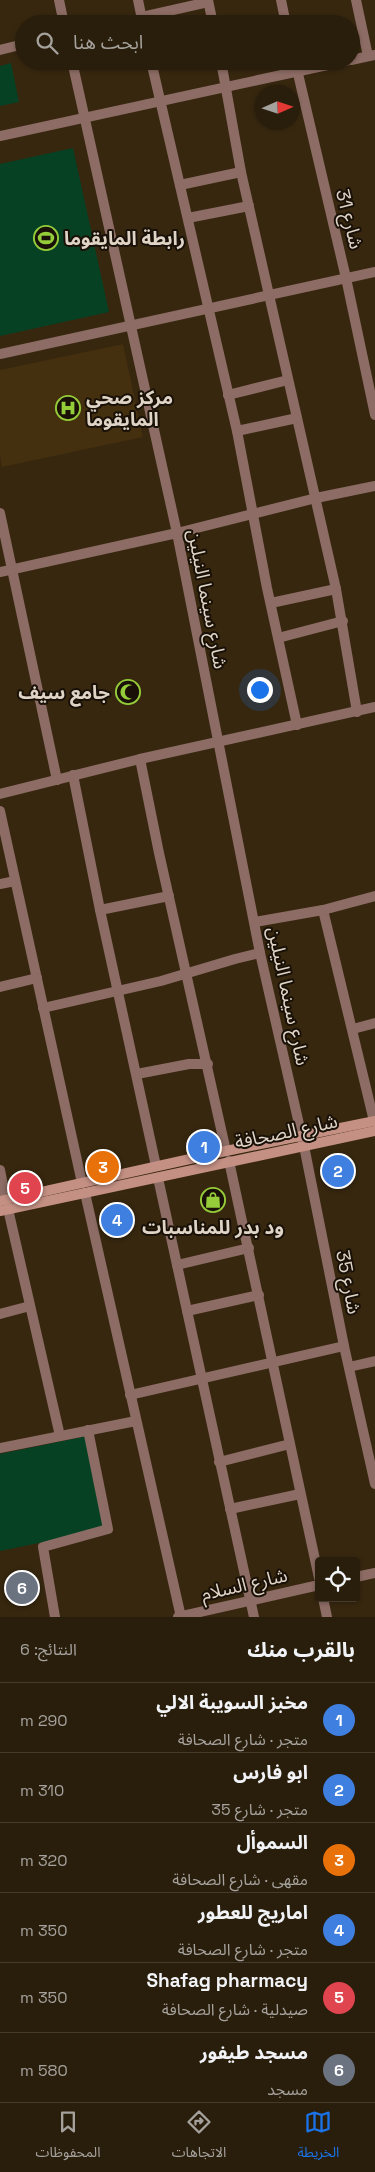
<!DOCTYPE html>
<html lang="ar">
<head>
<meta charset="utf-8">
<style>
	body { margin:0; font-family:"Space Grotesk","Noto Sans Arabic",sans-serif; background:#312614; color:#f1f3f6; direction:rtl }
	.controls { position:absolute; right:15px; bottom:15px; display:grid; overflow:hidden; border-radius:5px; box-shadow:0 1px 4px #0004 }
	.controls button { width:45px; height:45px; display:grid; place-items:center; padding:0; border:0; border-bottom:1px solid #453b2c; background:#291d0b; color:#f1f3f6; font:25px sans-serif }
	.compass { position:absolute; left:255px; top:85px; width:45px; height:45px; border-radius:50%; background:#291d0b; box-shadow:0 1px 4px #0004; rotate:87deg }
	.you { position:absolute; left:259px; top:689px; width:18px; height:18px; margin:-12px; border:4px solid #fff; border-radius:50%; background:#1a73e8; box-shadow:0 0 0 8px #1a73e833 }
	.badge { display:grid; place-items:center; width:32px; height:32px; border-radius:50%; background:#1a73e8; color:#fff; font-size:16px; font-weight:700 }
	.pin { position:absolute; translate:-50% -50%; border:2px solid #fff; box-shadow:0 1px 5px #0006 }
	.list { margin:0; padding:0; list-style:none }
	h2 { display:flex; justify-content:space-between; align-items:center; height:65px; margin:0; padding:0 20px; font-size:21px }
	h2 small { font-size:16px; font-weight:400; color:#a5a29d }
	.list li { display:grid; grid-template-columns:32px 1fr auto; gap:15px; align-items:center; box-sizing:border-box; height:70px; padding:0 20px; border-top:1px solid #453b2c }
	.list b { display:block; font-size:19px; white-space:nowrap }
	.list p { margin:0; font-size:16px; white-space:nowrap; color:#a5a29d }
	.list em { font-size:16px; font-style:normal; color:#a5a29d }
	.icon { flex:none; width:28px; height:28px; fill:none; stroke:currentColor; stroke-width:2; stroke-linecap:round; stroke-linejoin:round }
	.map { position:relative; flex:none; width:375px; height:1617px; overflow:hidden; direction:ltr }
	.search { position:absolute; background:#291d0b; box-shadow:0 1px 4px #0004; left:15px; right:15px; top:15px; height:55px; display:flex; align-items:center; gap:12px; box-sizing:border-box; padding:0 18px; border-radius:28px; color:#a5a29d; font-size:19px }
	.sheet { height:485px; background:#291d0b }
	nav { display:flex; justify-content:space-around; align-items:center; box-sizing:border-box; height:70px; border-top:1px solid #453b2c; background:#291d0b; font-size:14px; color:#a5a29d }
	nav a { display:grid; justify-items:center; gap:2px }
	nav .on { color:#1a73e8 }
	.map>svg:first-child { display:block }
	.built { fill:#442f0f }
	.green { fill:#074123 }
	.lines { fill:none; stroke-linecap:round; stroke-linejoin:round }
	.minor { stroke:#8c6c64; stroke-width:10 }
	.tertiary { stroke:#8c6c64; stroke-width:10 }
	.secondary { stroke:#c49084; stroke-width:10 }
	.labels { text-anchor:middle; stroke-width:4; stroke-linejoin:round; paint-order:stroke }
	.street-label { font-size:19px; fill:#dfd4c6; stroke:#191107 }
	.poi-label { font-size:19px; font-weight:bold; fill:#dfd4c6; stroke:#191107; text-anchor:start }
</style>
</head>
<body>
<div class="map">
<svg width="375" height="1617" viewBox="0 0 375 1617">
	<rect width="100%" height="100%" fill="#37270f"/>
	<path class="built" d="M123,344L143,437L2,467L0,456V370Z"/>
	<g class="green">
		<path d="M11,63L19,102L0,106V66Z"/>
		<path d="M73,148L109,312L0,336V164Z"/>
		<path d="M87,1436L107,1529L0,1551V1454Z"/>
	</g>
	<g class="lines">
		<g class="minor">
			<path d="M138,0L143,24"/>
			<path d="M208,0L213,24"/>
			<path d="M281,0L286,24"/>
			<path d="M356,0L368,56"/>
			<path d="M142,17L208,2"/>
			<path d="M0,50L24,44"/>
			<path d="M151,61L237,431L267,588L297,725"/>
			<path d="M221,61L241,172L336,589L357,712"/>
			<path d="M295,61L346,278L375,415"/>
			<path d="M180,185L241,172"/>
			<path d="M188,218L249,206"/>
			<path d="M0,354L375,272"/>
			<path d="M228,395L288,380"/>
			<path d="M237,431L297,418"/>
			<path d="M0,513L57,780"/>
			<path d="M0,572L177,533L316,498L375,486"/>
			<path d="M271,603L336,589"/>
			<path d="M278,638L343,621"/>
			<path d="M140,759L159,853L226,1151"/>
			<path d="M73,775L100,910L156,1166"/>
			<path d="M0,794L140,759L375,707"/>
			<path d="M0,811L82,1183"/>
			<path d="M0,884L15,881"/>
			<path d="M100,910L169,896"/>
			<path d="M323,910L374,1121"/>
			<path d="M255,922L323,910L375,896"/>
			<path d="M0,987L37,978"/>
			<path d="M43,1008L161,981L235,959L260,953"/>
			<path d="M353,1029L375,1023"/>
			<path d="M137,1074L189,1064H208"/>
			<path d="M304,1146L344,1346L375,1484"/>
			<path d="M229,1161L319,1578"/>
			<path d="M0,1170L6,1200"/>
			<path d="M158,1178L254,1617"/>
			<path d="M85,1193L181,1617"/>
			<path d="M8,1209L60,1436"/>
			<path d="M177,1265L249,1248"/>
			<path d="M187,1311L259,1295"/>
			<path d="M0,1314L30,1306"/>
			<path d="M349,1367L375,1361"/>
			<path d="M130,1395L344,1346"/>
			<path d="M0,1448L136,1421"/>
			<path d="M219,1462L290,1444"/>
			<path d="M230,1509L300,1494"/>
			<path d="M323,1598L327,1617"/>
			<path d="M55,1617L43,1547L108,1529L88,1430"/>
		</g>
		<g class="tertiary">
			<path d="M59,0L64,24"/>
			<path d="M351,60L375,55"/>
			<path d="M72,61L177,533L260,953L304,1146"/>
			<path d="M0,136L346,61"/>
			<path d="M356,1577L375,1573"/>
			<path d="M178,1617L319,1585"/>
		</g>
		<g class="secondary">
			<path d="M0,1201L226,1151L375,1121"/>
			<path d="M0,1211L375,1131"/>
		</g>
	</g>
	<defs>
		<symbol id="stadium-ring" viewBox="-11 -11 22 22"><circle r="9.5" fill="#191107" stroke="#95cc3a" stroke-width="1.5"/><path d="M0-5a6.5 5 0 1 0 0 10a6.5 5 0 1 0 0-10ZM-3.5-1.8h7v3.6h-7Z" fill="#95cc3a"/></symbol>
		<symbol id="hospital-ring" viewBox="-11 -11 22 22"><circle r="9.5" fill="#191107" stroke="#95cc3a" stroke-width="1.5"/><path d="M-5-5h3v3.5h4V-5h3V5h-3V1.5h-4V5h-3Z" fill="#95cc3a"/></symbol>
		<symbol id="mosque-ring" viewBox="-11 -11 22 22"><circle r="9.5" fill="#191107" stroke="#95cc3a" stroke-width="1.5"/><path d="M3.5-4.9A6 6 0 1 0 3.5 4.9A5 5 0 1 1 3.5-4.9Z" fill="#95cc3a"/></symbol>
		<symbol id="shop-ring" viewBox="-11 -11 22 22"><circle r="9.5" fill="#191107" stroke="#95cc3a" stroke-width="1.5"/><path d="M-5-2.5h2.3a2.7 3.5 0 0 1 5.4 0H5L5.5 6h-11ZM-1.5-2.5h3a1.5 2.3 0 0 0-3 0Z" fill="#95cc3a"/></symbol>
	</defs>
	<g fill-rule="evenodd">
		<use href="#stadium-ring" x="32" y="224" width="28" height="28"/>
		<use href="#hospital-ring" x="54" y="394" width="28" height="28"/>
		<use href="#mosque-ring" x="114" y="678" width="28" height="28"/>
		<use href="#shop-ring" x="199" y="1186" width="28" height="28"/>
	</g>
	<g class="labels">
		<g class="street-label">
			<text transform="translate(350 219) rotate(76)" y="7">شارع 31</text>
			<text transform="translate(208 599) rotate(79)" y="7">شارع سينما النيلين</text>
			<text transform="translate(289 996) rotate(78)" y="7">شارع سينما النيلين</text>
			<text transform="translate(286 1131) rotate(-12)" y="7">شارع الصحافة</text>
			<text transform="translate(349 1282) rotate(79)" y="7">شارع 35</text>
			<text transform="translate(244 1584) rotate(-13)" y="7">شارع السلام</text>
		</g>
		<g class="poi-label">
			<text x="64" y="245">رابطة المايقوما</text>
			<text x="86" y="404">مركز صحي<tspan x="86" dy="22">المايقوما</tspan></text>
			<text x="110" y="699" text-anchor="end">جامع سيف</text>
			<text x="213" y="1234" text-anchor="middle">ود بدر للمناسبات</text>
		</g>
	</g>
</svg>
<div class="controls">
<button><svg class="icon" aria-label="locate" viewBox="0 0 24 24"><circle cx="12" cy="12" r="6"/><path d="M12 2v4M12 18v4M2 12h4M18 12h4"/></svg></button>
</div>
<svg class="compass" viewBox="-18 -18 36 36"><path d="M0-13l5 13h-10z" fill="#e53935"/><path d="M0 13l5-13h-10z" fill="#a5a29d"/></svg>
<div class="you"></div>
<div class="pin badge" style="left:204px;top:1147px;background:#3f7fe0">1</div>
<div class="pin badge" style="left:338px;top:1171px;background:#3f7fe0">2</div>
<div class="pin badge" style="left:103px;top:1167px;background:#e8710a">3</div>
<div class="pin badge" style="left:117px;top:1220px;background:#3f7fe0">4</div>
<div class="pin badge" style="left:25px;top:1188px;background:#e0444e">5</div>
<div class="pin badge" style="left:22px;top:1588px;background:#6b7280">6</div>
<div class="search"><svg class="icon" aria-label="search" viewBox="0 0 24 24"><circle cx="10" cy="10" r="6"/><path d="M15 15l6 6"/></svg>ابحث هنا</div>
</div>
<section class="sheet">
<h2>بالقرب منك<small>النتائج: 6</small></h2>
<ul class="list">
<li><span class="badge" style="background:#3f7fe0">1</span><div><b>مخبز السويبة الالي</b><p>متجر · شارع الصحافة</p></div><em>290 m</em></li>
<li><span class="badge" style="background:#3f7fe0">2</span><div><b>ابو فارس</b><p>متجر · شارع 35</p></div><em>310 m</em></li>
<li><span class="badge" style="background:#e8710a">3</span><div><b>السموأل</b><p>مقهى · شارع الصحافة</p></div><em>320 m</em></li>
<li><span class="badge" style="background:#3f7fe0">4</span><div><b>اماريج للعطور</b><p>متجر · شارع الصحافة</p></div><em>350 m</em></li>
<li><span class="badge" style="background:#e0444e">5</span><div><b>Shafag pharmacy</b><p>صيدلية · شارع الصحافة</p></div><em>350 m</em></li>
<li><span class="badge" style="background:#6b7280">6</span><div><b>مسجد طيفور</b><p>مسجد</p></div><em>580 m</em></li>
</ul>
</section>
<nav>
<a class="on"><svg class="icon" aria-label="map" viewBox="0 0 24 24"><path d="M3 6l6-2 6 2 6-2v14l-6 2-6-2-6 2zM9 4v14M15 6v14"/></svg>الخريطة</a>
<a><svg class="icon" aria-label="directions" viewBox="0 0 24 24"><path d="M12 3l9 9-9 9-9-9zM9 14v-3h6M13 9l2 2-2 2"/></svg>الاتجاهات</a>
<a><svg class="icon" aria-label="saved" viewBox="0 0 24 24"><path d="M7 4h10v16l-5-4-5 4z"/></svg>المحفوظات</a>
</nav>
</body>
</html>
